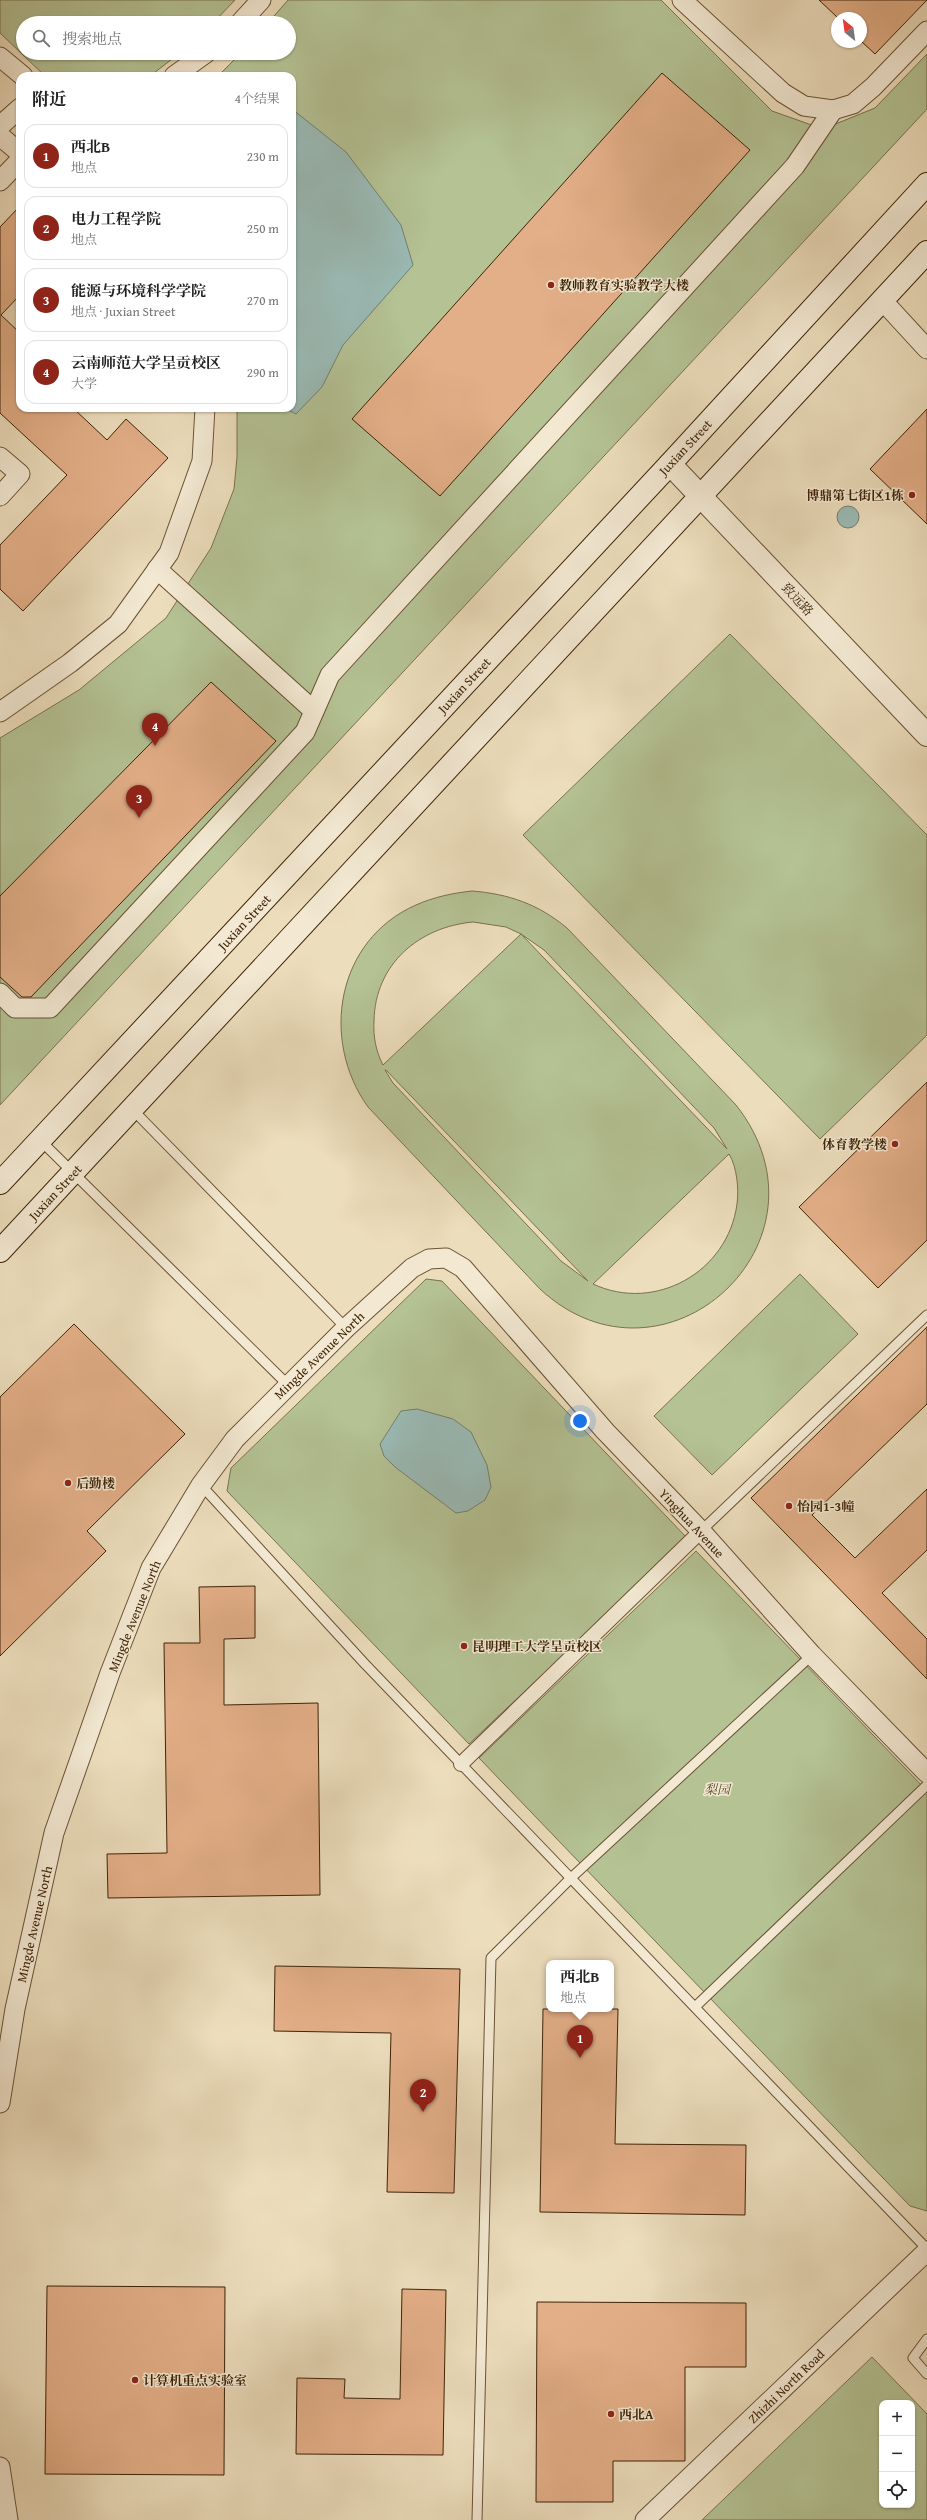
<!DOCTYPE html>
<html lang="zh">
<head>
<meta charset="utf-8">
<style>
	body { margin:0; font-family:"Gentium Book Plus","Noto Serif SC",serif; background:#f2f2f2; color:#222 }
	.controls { position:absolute; right:12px; bottom:12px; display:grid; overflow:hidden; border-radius:8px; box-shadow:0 1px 3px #0004 }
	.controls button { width:36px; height:36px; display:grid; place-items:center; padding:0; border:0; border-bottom:1px solid #e0e0e0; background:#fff; color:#222; font:20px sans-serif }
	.compass { position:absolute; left:831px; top:12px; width:36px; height:36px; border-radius:50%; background:#fff; box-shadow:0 1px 3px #0004; rotate:331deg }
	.you { position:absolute; left:580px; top:1421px; width:14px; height:14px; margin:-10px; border:3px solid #fff; border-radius:50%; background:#1a73e8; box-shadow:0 0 0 6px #1a73e833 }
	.badge { display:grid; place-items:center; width:26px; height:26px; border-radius:50%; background:#8f2418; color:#fff; font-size:13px; font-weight:700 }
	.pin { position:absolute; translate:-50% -33px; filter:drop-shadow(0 1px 2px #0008) }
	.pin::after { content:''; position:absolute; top:21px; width:14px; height:12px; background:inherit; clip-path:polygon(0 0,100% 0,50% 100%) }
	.popup { position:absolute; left:546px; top:1960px; width:68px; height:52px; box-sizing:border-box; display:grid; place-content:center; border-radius:8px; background:#fff; filter:drop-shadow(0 1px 3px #0005); font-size:13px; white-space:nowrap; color:#767676 }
	.popup b { font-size:15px; color:#222 }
	.popup::after { content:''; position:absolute; left:50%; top:100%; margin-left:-8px; border:8px solid transparent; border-top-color:#fff }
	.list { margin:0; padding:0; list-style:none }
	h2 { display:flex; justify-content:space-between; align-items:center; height:52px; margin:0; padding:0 16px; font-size:17px }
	h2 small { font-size:13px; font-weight:400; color:#767676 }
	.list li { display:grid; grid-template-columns:26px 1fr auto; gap:12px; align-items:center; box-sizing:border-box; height:64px; margin:0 8px 8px; padding:0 8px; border:1px solid #e0e0e0; border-radius:12px }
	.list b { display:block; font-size:15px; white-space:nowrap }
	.list p { margin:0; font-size:13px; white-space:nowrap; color:#767676 }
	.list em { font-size:13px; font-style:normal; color:#767676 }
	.icon { flex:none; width:22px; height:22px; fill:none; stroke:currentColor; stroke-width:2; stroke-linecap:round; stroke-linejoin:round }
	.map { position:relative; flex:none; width:927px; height:2520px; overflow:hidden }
	.search { position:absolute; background:#fff; box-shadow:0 1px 3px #0004; left:16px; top:16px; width:280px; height:44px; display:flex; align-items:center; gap:10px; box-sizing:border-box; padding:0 14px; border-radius:22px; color:#767676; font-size:15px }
	.panel { position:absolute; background:#fff; box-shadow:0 1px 3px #0004; left:16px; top:72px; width:280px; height:340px; border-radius:12px }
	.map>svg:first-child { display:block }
	.green { fill:#b4c294; stroke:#79724d; fill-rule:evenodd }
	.water { fill:#9abbb6; stroke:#757e70 }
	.building { fill:#e3af88; stroke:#3e2306 }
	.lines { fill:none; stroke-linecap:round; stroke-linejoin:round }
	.service-casing { stroke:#6a5234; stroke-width:11 }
	.pedestrian-casing { stroke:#6a5234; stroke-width:16 }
	.minor-casing { stroke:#6a5234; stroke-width:21 }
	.tertiary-casing { stroke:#6a5234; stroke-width:24 }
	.secondary-casing { stroke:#3e2306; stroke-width:24 }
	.service { stroke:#f3e9d3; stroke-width:9 }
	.pedestrian { stroke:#f3e9d3; stroke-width:14 }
	.minor { stroke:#f3e9d3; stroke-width:19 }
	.tertiary { stroke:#f3e9d3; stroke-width:22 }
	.secondary { stroke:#f3e9d3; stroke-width:22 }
	.poi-dot { fill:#8f2418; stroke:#f3e9d3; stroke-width:1.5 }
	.labels { text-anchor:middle; stroke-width:3; stroke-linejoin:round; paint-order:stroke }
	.poi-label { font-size:13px; font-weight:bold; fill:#3e2306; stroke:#f3e9d3; text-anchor:start }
	.street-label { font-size:13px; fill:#3e2306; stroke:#f3e9d3 }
	.park-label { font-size:13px; font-style:italic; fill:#5c4b2a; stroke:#f3e9d3 }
</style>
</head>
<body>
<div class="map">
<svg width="927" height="2520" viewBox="0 0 927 2520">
	<rect width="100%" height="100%" fill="#ecddbc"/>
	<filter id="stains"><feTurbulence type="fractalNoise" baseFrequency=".005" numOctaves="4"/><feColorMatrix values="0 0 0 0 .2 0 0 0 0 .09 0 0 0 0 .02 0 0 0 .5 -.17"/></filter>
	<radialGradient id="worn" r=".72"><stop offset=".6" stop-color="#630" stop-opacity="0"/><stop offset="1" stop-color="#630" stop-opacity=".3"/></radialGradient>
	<g class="green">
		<path d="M0,0H235L213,23H23V53H180L150,76H45L0,33Z"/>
		<path d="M288,0H661L772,111L823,129L875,108L927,54V109L0,1105V738L79,690L166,618L211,548L234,489L237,457V408H292V76H218L241,53H289V23H268Z"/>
		<path d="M730,634L927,835V1035L820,1139L523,835Z"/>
		<path d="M472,891C509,894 538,904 567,928L736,1105C843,1241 664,1404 540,1289L368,1107C320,1040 336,940 416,905C434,897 453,893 472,891ZM473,922L506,927L521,934L383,1065C376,1052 373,1036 374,1021C375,964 419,927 473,922ZM521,934L544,950L714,1128L727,1149ZM385,1070H386L588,1281L561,1261L393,1083ZM729,1154C737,1167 739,1189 737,1204C728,1272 655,1313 593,1284Z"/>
		<path d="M800,1274L858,1334L712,1475L654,1416Z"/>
		<path d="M426,1279L442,1281L687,1538L469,1744L227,1491L231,1468Z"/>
		<path d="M696,1551L927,1791V2211L910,2206L479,1758Z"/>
		<path d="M872,2357L927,2414V2520H702ZM882,2403H912V2505H882Z"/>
	</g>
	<g class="water">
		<path d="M292,109L346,152L401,225L413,265L343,345L322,387L296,414L284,408H292Z"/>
		<circle cx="848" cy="517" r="11"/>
		<path d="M417,1409L453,1419L471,1432L487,1465L491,1487L485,1500L468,1511L456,1513L395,1467L384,1456L380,1444L401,1411Z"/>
	</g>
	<g class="building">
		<path d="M819,0H927L875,54L861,41V18H838Z"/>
		<path d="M662,73L750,150L440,496L352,419Z"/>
		<path d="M20,206V295L1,315L20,333V408H73L107,440L126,419L168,458L23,611L0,589V545L67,475L0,413V227Z"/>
		<path d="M927,409V524L870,469Z"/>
		<path d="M211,682L276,741L31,997H22L0,977V896Z"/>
		<path d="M927,1082V1240L878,1288L799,1207Z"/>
		<path d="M74,1324L185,1434L87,1531L106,1551L0,1656V1397Z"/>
		<path d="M927,1327V1404L812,1515L855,1558L927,1489V1550L882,1593L927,1639V1679L751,1498Z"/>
		<path d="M255,1586V1638L224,1639V1705L318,1703L320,1895L108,1898L107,1854L167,1853L164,1643H200L199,1587Z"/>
		<path d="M275,1966L460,1969L454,2193L387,2192L391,2033L274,2031Z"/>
		<path d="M543,2009H618L615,2144L746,2145L745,2215L540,2212Z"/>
		<path d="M47,2286L225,2287L224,2475L45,2474Z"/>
		<path d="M402,2289L446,2290L443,2455L296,2454L297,2378L345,2379L344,2398L400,2399Z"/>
		<path d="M537,2302L746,2303V2367H685V2461H613V2502H536Z"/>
	</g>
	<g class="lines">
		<defs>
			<g id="service">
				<path d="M132,1109L346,1328"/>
				<path d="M40,1140L288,1385"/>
				<path d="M201,1485L365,1664L927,2249"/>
				<path d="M701,1531L927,1315"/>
				<path d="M695,2007L927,1785"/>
				<path d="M927,2339L913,2358L927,2374"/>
				<path d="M477,2520L491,1958L571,1878L812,1655"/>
			</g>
			<path id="pedestrian" d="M461,1764L701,1531"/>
			<g id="minor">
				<path d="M682,0L783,93L804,106L833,110L853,104L873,87L927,31"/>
				<path d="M240,23L261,0"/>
				<path d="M0,57L23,76"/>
				<path d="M174,76L206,53"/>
				<path d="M0,126L20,108"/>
				<path d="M0,136L20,153"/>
				<path d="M0,181L20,160"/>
				<path d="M882,300L927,349"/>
				<path d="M0,457L20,474L0,496"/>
				<path d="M157,569L314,711"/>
				<path d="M0,712L70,663L118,624L169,553L202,461L205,408"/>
				<path d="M0,993L15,1008H50L305,732L330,675L795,166L833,110"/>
				<path d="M0,2103L15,2009L54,1833L110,1673L151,1568L201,1485L235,1439L346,1328L412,1268L429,1259L446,1258L463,1268L605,1431L701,1531L812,1655L927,1773"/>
				<path d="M0,2467L8,2520"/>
				<path d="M645,2520L927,2251"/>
			</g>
			<path id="tertiary" d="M670,464L927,735"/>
			<g id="secondary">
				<path d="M0,1183L670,464L927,184"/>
				<path d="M0,1251L927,252"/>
			</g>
		</defs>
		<use href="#service" class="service-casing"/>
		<use href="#pedestrian" class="pedestrian-casing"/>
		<use href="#minor" class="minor-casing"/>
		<use href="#tertiary" class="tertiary-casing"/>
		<use href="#secondary" class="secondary-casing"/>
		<use href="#service" class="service"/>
		<use href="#pedestrian" class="pedestrian"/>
		<use href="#minor" class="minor"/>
		<use href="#tertiary" class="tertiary"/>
		<use href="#secondary" class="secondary"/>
	</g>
	<g class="poi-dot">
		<circle cx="551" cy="285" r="4"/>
		<circle cx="912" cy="495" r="4"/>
		<circle cx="895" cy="1144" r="4"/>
		<circle cx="68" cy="1483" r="4"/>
		<circle cx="789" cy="1506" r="4"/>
		<circle cx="464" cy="1646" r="4"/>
		<circle cx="135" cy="2380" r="4"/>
		<circle cx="611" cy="2414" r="4"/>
	</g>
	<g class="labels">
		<g class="poi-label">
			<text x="559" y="290">教师教育实验教学大楼</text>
			<text x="904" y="500" text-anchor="end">博鼎第七街区1栋</text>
			<text x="887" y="1149" text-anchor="end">体育教学楼</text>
			<text x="76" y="1488">后勤楼</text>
			<text x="797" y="1511">怡园1-3幢</text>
			<text x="472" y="1651">昆明理工大学呈贡校区</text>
			<text x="143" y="2385">计算机重点实验室</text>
			<text x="619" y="2419">西北A</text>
		</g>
		<g class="street-label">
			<text transform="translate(685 447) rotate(-47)" y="5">Juxian Street</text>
			<text transform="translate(798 599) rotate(47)" y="5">致远路</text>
			<text transform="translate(464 685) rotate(-47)" y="5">Juxian Street</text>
			<text transform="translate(244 922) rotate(-47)" y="5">Juxian Street</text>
			<text transform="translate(55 1192) rotate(-47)" y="5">Juxian Street</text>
			<text transform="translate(319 1355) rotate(-44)" y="5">Mingde Avenue North</text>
			<text transform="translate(692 1523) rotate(47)" y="5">Yinghua Avenue</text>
			<text transform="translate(134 1616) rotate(-68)" y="5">Mingde Avenue North</text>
			<text transform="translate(34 1924) rotate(-77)" y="5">Mingde Avenue North</text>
			<text transform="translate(786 2386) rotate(-44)" y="5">Zhizhi North Road</text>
		</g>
		<g class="park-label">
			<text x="717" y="1794">梨园</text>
		</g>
	</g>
	<rect width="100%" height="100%" filter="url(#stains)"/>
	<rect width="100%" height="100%" fill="url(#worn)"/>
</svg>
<div class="controls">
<button>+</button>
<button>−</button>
<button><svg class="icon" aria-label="locate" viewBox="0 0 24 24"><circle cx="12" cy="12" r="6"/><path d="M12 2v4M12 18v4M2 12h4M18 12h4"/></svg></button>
</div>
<svg class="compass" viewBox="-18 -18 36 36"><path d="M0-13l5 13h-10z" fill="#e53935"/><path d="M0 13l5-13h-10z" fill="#767676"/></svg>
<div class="you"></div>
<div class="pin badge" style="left:580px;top:2058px">1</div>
<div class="popup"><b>西北B</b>地点</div>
<div class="pin badge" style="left:423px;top:2112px">2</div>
<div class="pin badge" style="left:139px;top:818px">3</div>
<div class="pin badge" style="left:155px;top:746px">4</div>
<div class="search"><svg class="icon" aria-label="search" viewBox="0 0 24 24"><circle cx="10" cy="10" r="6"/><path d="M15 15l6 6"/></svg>搜索地点</div>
<section class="panel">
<h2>附近<small>4个结果</small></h2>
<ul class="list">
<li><span class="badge">1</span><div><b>西北B</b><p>地点</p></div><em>230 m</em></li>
<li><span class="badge">2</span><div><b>电力工程学院</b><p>地点</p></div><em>250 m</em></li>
<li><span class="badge">3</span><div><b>能源与环境科学学院</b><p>地点 · Juxian Street</p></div><em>270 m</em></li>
<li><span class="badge">4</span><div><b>云南师范大学呈贡校区</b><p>大学</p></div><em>290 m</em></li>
</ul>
</section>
</div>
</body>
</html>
